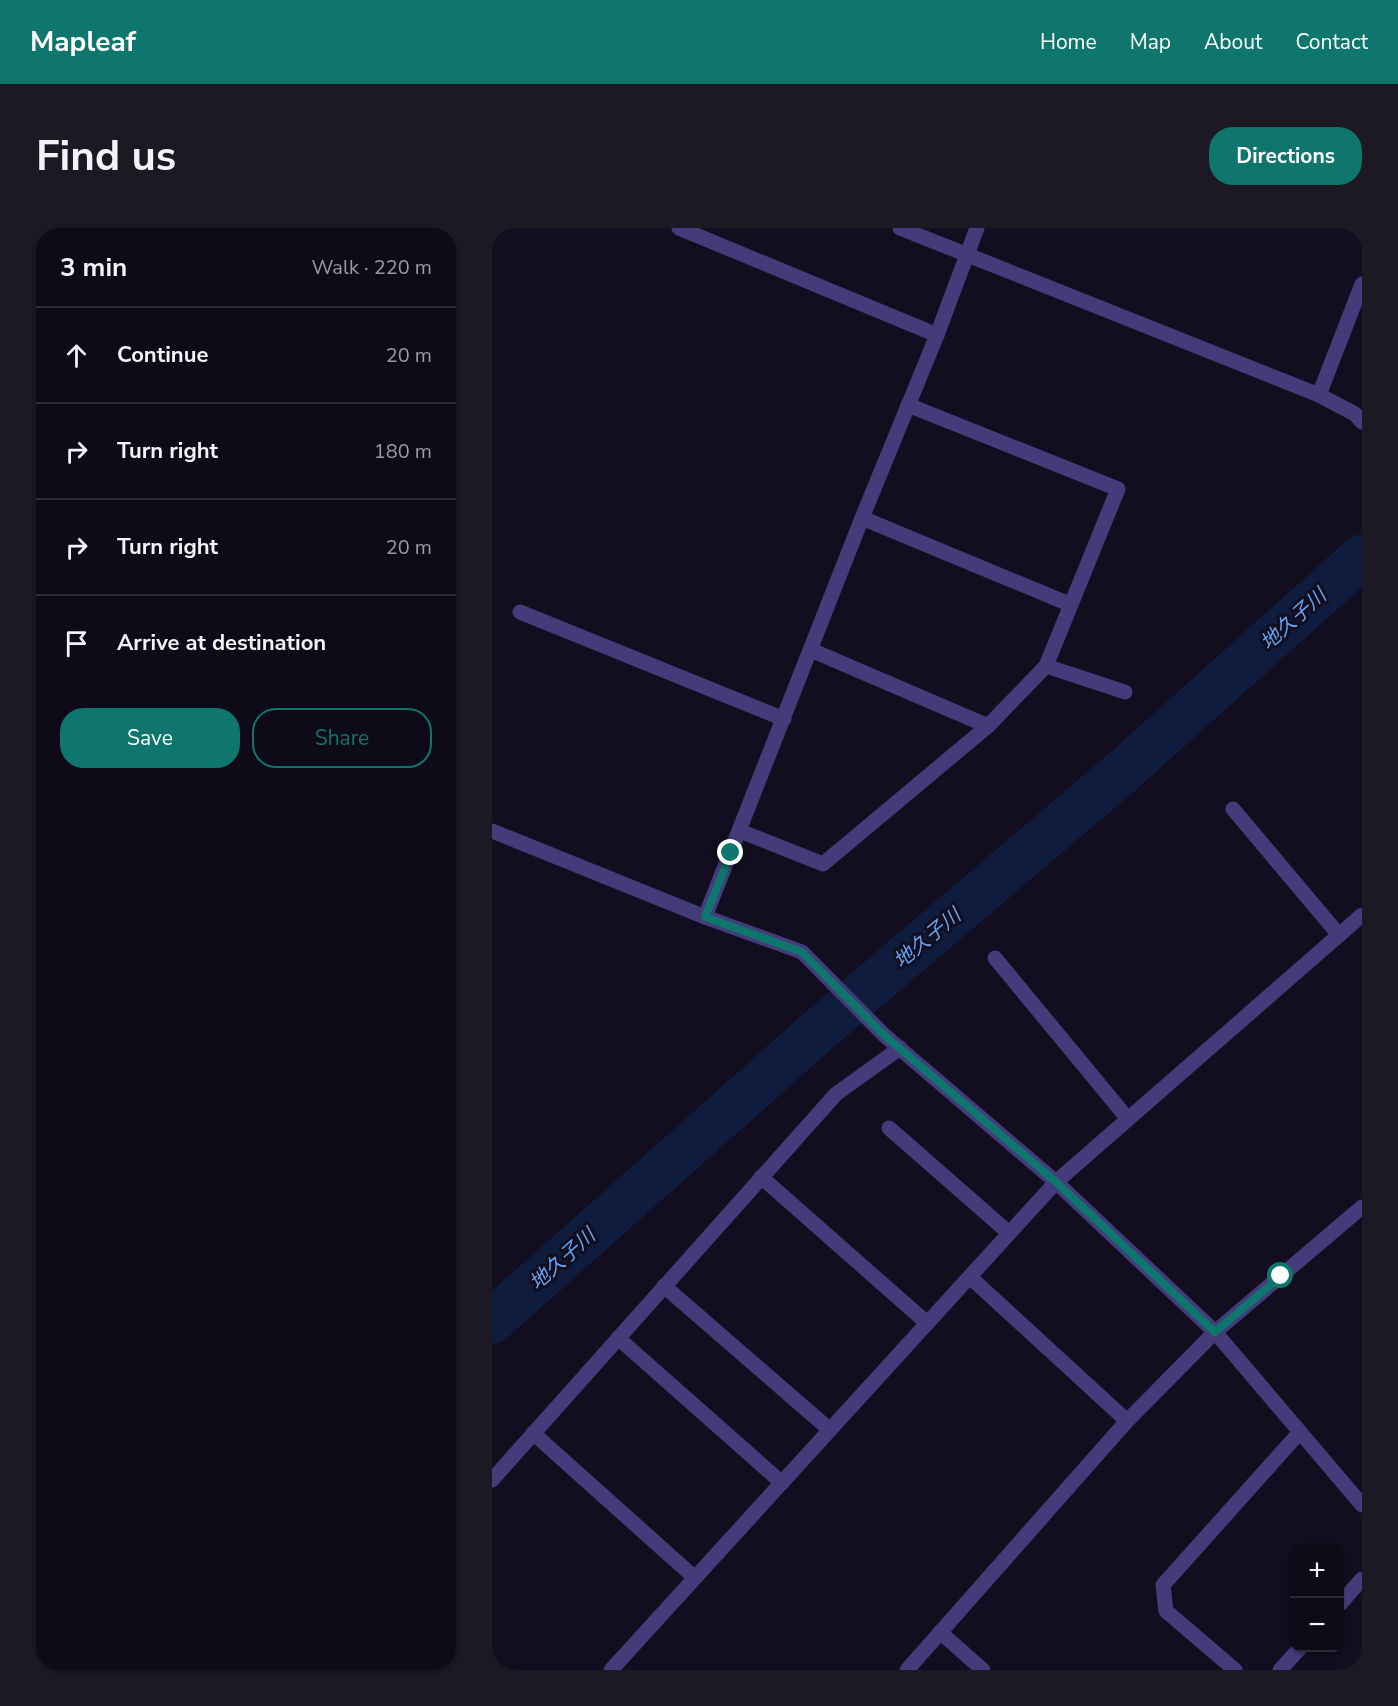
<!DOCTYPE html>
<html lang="en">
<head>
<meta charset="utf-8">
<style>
	body { margin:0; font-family:"Nunito Sans","Noto Sans JP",sans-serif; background:#1c1824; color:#f1f3f6 }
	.controls { position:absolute; right:18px; bottom:18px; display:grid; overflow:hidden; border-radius:12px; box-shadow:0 2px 4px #0004 }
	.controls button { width:54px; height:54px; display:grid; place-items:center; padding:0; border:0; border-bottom:2px solid #2e2b36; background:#0e0a17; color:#f1f3f6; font:30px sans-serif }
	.stop { position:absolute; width:18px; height:18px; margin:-14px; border:4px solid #0f766e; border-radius:50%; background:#fff }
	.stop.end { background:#0f766e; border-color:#fff; box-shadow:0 2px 6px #0008 }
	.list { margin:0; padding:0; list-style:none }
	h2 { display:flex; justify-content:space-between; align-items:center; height:78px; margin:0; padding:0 24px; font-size:26px }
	h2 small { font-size:20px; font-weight:400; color:#9b9aa1 }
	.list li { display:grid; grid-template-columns:39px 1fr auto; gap:18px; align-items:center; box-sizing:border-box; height:96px; padding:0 24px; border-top:2px solid #2e2b36 }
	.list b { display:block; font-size:22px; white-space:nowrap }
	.list em { font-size:20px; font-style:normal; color:#9b9aa1 }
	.actions { display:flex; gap:12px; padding:18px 24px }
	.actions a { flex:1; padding:14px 0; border:2px solid #0f766e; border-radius:24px; text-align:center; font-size:21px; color:#0f766e }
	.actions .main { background:#0f766e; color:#fff }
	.icon { flex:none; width:33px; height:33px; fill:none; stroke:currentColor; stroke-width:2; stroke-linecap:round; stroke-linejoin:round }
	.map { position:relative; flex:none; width:870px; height:1442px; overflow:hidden; border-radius:24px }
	header { display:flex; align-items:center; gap:36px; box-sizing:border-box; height:84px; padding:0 30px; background:#0f766e; color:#fff }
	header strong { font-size:28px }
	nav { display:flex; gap:33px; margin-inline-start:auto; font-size:21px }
	.intro { display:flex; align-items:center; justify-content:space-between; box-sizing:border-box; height:144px; padding:0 36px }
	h1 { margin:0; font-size:42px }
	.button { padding:15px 27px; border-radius:24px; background:#0f766e; color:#fff; font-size:21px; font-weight:700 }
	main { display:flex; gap:36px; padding:0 36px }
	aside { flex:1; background:#0e0a17; border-radius:24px; box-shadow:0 2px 4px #0004 }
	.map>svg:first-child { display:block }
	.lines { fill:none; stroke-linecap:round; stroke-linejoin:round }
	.river { stroke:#0f1c3d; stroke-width:45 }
	.street { stroke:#443c7a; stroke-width:15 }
	.route { stroke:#0f766e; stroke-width:8 }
	.labels { text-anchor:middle; stroke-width:6; stroke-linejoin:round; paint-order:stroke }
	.water-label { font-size:20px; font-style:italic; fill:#65a5f4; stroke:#120e1f }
</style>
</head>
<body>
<header>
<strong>Mapleaf</strong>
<nav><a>Home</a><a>Map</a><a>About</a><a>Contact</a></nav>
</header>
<div class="intro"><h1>Find us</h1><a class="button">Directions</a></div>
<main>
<aside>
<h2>3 min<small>Walk · 220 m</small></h2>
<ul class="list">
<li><svg class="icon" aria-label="ahead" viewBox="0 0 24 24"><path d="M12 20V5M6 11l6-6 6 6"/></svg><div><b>Continue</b></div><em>20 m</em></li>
<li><svg class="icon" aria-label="right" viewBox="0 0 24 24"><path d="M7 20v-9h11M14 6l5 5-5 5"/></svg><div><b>Turn right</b></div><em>180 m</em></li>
<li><svg class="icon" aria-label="right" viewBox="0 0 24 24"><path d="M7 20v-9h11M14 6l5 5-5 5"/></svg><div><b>Turn right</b></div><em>20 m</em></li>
<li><svg class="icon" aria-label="arrive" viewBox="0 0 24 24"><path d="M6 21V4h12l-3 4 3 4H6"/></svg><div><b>Arrive at destination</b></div></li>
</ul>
<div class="actions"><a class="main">Save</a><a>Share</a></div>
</aside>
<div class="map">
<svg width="870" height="1442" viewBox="0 0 870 1442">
	<rect width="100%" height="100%" fill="#120e1f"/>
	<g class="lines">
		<path class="river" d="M0,1093L326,803L630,544L870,329"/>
		<g class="street">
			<path d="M187,0L445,107"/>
			<path d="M408,0L827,167L863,186L870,194"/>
			<path d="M827,167L870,56"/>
			<path d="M370,290L577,376"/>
			<path d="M28,384L292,491"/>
			<path d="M319,422L496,498"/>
			<path d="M554,438L633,464"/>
			<path d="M741,581L847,707"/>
			<path d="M0,603L213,689L310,724L392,807L564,954L723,1104L870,1277"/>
			<path d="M248,603L331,636L496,498L554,438L626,261L416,177"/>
			<path d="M213,689L370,290L445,107L485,0"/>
			<path d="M503,730L636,891"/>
			<path d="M397,900L517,1005"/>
			<path d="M269,949L435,1095"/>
			<path d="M478,1049L635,1193L723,1104L870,979"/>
			<path d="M172,1058L338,1202"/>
			<path d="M126,1110L290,1255"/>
			<path d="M41,1205L203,1350"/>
			<path d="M0,1252L344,866L408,820"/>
			<path d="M848,1376L870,1351"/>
			<path d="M448,1404L491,1442"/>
			<path d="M119,1442L564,954L870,687"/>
			<path d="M415,1442L635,1193"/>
			<path d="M743,1442L674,1383L671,1357L808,1204"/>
			<path d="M788,1442L808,1420"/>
		</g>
	</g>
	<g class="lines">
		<path class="route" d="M239,625L213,689L310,724L392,807L564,954L723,1104L789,1048"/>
	</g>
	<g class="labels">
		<g class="water-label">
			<text transform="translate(801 391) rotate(-42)" y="7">地久子川</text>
			<text transform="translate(435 710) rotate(-40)" y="7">地久子川</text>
			<text transform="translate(70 1031) rotate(-42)" y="7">地久子川</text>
		</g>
	</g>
</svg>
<div class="controls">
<button>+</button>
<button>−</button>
</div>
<div class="stop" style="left:789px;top:1048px"></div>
<div class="stop end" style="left:239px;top:625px"></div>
</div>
</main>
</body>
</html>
